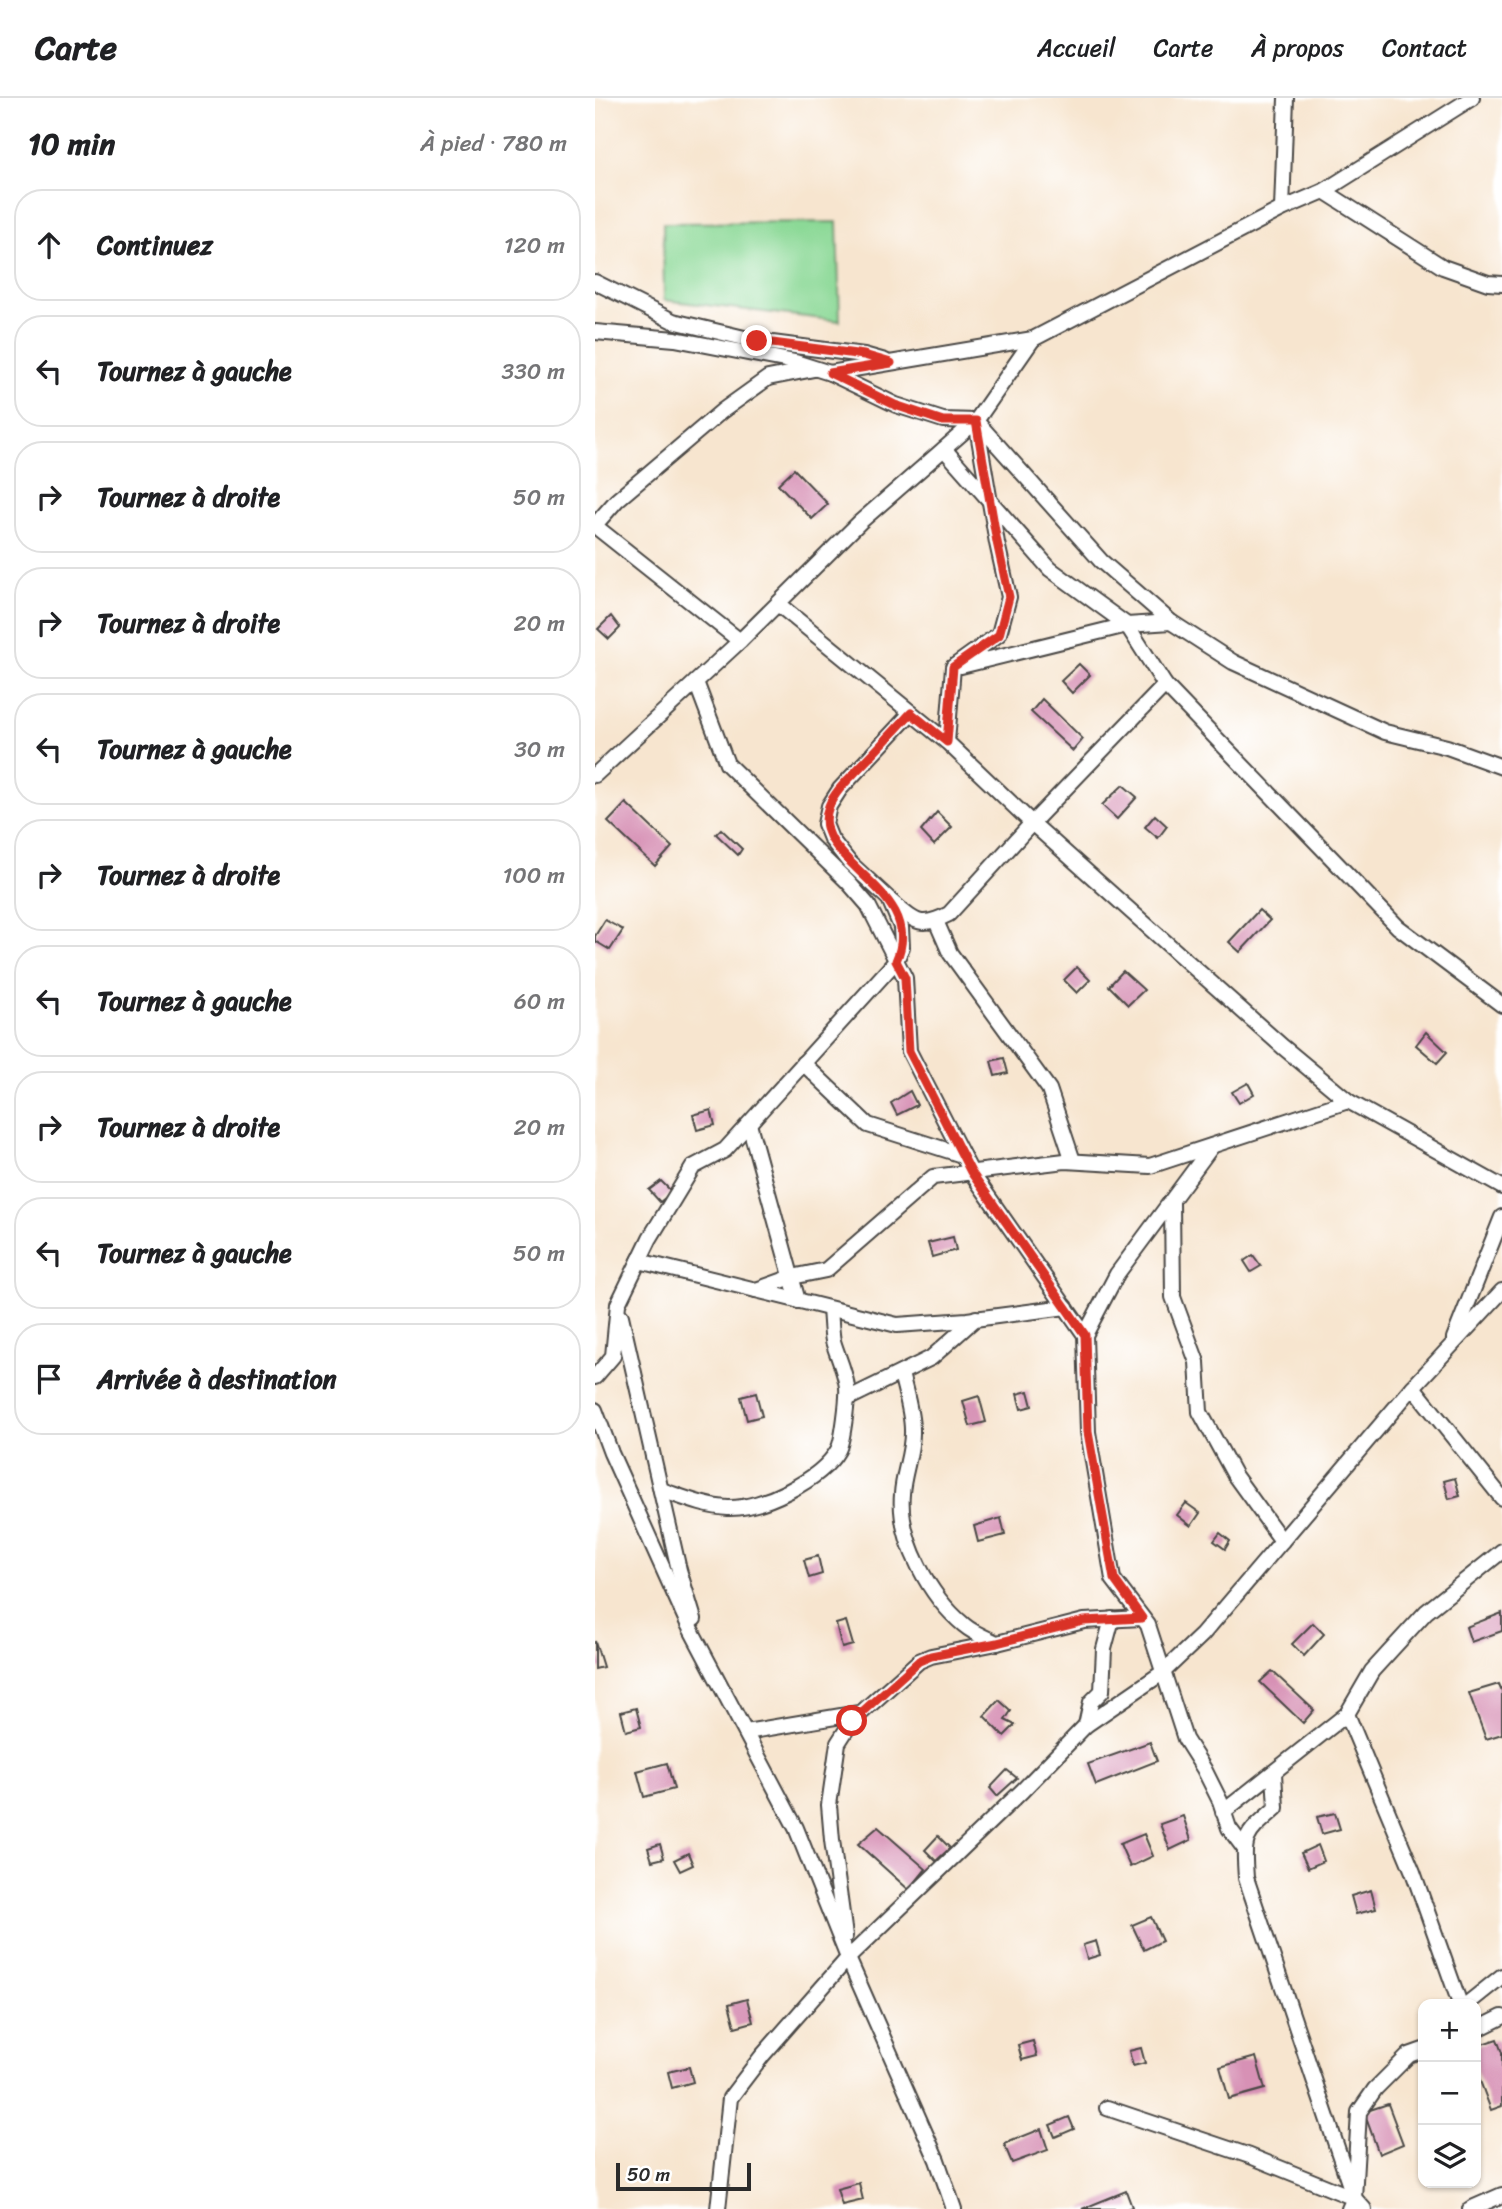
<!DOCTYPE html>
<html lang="fr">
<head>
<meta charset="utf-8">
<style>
	body { margin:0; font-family:Sriracha,sans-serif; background:#f2f2f2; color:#202124 }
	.controls { position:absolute; right:21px; bottom:21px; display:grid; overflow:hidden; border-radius:14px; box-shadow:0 2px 5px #0004 }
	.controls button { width:63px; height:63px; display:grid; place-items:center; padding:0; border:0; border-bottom:2px solid #e0e0e0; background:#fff; color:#202124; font:35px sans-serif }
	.scale { position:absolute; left:21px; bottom:18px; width:135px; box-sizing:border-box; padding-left:7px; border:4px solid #2b2b2b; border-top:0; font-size:19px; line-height:24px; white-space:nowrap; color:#2b2b2b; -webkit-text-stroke:5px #fff; paint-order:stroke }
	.stop { position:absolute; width:21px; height:21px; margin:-16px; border:5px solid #d93025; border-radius:50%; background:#fff }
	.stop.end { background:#d93025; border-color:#fff; box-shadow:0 2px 7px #0008 }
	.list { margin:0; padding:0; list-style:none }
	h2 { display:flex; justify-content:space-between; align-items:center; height:91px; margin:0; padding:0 28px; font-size:30px }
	h2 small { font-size:23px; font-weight:400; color:#757577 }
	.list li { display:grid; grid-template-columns:46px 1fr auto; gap:21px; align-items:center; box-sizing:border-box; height:112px; margin:0 14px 14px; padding:0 14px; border:2px solid #e0e0e0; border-radius:28px }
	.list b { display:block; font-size:26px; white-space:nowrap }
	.list em { font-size:23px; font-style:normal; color:#757577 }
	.icon { flex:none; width:38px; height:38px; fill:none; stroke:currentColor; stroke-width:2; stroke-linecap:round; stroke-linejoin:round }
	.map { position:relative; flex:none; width:907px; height:2111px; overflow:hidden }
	header { display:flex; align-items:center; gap:42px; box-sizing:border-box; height:98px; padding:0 35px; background:#fff; border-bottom:2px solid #e0e0e0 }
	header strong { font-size:33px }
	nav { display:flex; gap:38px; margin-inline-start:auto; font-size:24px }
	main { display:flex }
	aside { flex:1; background:#fff }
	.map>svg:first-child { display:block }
	.green { fill:#8cd997; stroke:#5c8261; stroke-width:2 }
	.building { fill:#d791b5 }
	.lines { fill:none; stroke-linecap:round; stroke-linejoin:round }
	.street-casing { stroke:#4a4744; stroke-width:18 }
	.street { stroke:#fff; stroke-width:14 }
	.route { stroke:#d93025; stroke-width:9 }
</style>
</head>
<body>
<header>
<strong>Carte</strong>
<nav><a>Accueil</a><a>Carte</a><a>À propos</a><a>Contact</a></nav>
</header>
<main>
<aside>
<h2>10 min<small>À pied · 780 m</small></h2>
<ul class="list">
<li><svg class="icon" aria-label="ahead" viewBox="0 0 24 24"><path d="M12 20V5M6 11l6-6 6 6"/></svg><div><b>Continuez</b></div><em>120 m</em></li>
<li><svg class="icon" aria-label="left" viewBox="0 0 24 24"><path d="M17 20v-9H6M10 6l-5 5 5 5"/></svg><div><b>Tournez à gauche</b></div><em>330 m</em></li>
<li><svg class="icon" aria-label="right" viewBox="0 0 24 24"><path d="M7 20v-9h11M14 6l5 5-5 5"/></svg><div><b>Tournez à droite</b></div><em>50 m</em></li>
<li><svg class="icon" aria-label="right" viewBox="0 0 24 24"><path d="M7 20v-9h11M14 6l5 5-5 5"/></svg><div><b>Tournez à droite</b></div><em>20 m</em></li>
<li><svg class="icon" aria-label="left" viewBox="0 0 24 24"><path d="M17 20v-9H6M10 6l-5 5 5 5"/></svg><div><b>Tournez à gauche</b></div><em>30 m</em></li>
<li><svg class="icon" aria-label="right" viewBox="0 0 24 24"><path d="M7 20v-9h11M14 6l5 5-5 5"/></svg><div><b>Tournez à droite</b></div><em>100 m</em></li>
<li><svg class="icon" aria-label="left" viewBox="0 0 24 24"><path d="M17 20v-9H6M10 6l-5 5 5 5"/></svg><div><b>Tournez à gauche</b></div><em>60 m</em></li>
<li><svg class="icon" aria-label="right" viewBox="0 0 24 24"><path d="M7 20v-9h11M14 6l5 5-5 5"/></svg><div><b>Tournez à droite</b></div><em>20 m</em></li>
<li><svg class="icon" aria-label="left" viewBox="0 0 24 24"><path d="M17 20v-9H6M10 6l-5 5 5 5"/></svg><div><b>Tournez à gauche</b></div><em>50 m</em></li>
<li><svg class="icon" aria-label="arrive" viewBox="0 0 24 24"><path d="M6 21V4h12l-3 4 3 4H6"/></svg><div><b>Arrivée à destination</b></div></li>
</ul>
</aside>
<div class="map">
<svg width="907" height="2111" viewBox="0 0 907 2111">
	<rect width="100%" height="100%" fill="#fff"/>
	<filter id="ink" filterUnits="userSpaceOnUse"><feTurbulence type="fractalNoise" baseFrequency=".0143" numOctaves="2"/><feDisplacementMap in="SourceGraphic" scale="14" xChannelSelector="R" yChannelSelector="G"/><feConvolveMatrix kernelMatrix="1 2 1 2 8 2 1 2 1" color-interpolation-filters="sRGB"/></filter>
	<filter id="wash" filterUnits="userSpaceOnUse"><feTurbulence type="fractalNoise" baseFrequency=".00686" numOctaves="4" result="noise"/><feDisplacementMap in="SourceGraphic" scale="28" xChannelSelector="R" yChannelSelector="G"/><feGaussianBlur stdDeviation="1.57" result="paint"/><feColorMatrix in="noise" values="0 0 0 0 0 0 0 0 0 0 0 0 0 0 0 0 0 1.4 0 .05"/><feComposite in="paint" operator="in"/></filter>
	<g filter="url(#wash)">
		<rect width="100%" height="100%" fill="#f7e5cf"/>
		<path class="green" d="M242,124L245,223L69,202L68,125Z"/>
		<g id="blocks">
			<g class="building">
				<path d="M199,371L233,406L217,421L183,386Z"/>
				<path d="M16,518L25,530L14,541L3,531Z"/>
				<path d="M484,566L495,577L477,595L466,583Z"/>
				<path d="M447,601L488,641L478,653L436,614Z"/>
				<path d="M528,687L542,699L522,721L507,707Z"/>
				<path d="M31,705L77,749L60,768L13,724Z"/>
				<path d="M342,714L357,729L339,747L326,733Z"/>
				<path d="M560,717L572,728L563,740L550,729Z"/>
				<path d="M126,731L147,751L143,757L121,736Z"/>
				<path d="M664,812L675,822L645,854L634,844Z"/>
				<path d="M10,822L28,832L15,852L0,843V838Z"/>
				<path d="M482,869L495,882L482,895L469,882Z"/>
				<path d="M528,873L549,892L533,907L514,888Z"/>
				<path d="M831,934L852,954L842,965L821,947Z"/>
				<path d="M409,960L413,975L400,978L396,963Z"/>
				<path d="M653,985L659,996L644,1005L637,994Z"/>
				<path d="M315,993L322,1007L302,1017L296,1005Z"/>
				<path d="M116,1012L120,1027L102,1032L98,1017Z"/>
				<path d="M66,1083L77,1094L65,1104L54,1092Z"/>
				<path d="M358,1139L361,1152L337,1159L333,1145Z"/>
				<path d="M658,1157L666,1168L656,1174L649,1163Z"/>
				<path d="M433,1293L437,1308L426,1311L422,1296Z"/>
				<path d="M161,1295L167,1318L152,1322L146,1299Z"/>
				<path d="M384,1298L391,1324L375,1328L368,1303Z"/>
				<path d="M860,1380L865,1398L854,1401L849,1383Z"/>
				<path d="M591,1405L605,1415L596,1428L582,1417Z"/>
				<path d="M406,1420L410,1437L383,1444L379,1428Z"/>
				<path d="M625,1435L635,1443L630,1451L619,1443Z"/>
				<path d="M223,1458L227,1476L214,1480L209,1462Z"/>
				<path d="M907,1515V1533L876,1544L871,1529Z"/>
				<path d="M251,1523L258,1547L247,1550L241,1526Z"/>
				<path d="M718,1525L729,1536L709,1558L697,1546Z"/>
				<path d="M0,1543L8,1569L0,1571Z"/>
				<path d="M677,1573L719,1612L708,1625L665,1584Z"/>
				<path d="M904,1586L907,1593V1636L891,1641L874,1595Z"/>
				<path d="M404,1602L416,1613L410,1622L420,1627L409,1638L389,1618Z"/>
				<path d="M41,1610L46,1629L31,1633L26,1614Z"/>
				<path d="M555,1644L562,1663L501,1687L493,1666Z"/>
				<path d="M72,1665L79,1691L49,1699L42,1673Z"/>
				<path d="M412,1672L422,1680L402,1698L395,1690Z"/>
				<path d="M740,1715L745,1731L727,1736L722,1719Z"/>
				<path d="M588,1718L596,1742L575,1752L565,1726Z"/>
				<path d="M283,1729L331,1771L314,1792L263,1746Z"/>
				<path d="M549,1736L558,1758L535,1769L525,1746Z"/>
				<path d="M343,1738L355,1750L341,1763L330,1752Z"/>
				<path d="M65,1746L69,1760L57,1763L53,1750Z"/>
				<path d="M723,1747L729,1763L713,1770L706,1755Z"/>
				<path d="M93,1755L98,1767L85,1773L79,1762Z"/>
				<path d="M776,1792L781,1811L761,1816L756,1798Z"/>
				<path d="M556,1819L567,1843L549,1852L537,1827Z"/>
				<path d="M501,1843L505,1857L492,1861L488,1847Z"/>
				<path d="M152,1901L158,1924L140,1929L134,1906Z"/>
				<path d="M902,1941L907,1955V2008L896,2012L881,1972V1948Z"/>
				<path d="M438,1943L442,1958L427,1962L423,1947Z"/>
				<path d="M546,1950L550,1965L538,1968L534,1953Z"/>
				<path d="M661,1959L670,1991L634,2001L625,1969Z"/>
				<path d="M94,1969L98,1984L77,1990L73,1974Z"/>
				<path d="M793,2006L808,2046L784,2056L769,2014Z"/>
				<path d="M474,2019L479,2031L460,2039L455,2027Z"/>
				<path d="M446,2031L453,2052L417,2065L409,2046Z"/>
				<path d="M264,2085L268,2102L247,2107L242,2091Z"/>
				<path d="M531,2093L537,2109L532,2111H487Z"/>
			</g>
		</g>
	</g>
	<g filter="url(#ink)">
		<use href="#blocks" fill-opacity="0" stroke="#4a4744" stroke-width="2"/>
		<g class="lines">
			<defs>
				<g id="street">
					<path d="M729,93L848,169L893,185L907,186"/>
					<path d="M687,111L691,0"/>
					<path d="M0,184L78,223L162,243L269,257L290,263"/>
					<path d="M0,234L80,241L200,264L235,275L301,307L348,322L381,323L506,463L576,524L638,564L790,634L852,649L907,669"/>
					<path d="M235,275L438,241L687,111L729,93L877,0"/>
					<path d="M349,351L455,471L532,527L570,587L803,829L907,907"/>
					<path d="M0,427L22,402L127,313L173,280L219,271"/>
					<path d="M0,428L145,543"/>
					<path d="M183,506L352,644L437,725L688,949L753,1003"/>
					<path d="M366,568L532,527L576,524"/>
					<path d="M101,584L132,666L253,784L273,807L310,880L314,953L376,1074L490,1237L493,1334L518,1481L553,1527L590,1641L609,1671L625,1703L634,1730L649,1750"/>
					<path d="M352,644L358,569L404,536L414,499L402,445L381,323"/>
					<path d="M0,677L145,543L265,424L381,323L438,241"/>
					<path d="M297,804C320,824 325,831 354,816L437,725L570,587"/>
					<path d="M341,823L355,855L454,991L478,1063"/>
					<path d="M208,965L273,1027L367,1057"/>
					<path d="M154,1026L203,1203"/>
					<path d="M577,1103L578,1199L602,1264L605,1314L640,1378L687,1443"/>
					<path d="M44,1163L302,1227L372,1222L471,1209"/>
					<path d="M161,1192L197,1179L231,1172L338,1079L470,1063L555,1068L753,1003L907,1089"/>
					<path d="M26,1218L84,1472L99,1521"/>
					<path d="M490,1237L522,1176L617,1048"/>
					<path d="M859,1240L907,1119"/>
					<path d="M306,1275C310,1293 317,1314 317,1332C318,1354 308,1375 307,1396C303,1442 335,1499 369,1527C378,1535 391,1540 402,1545L489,1523L547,1520"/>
					<path d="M0,1279L18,1258L23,1206L55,1140L98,1069L130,1052L301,863L307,849L306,829L294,801L254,764L236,741L230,726L234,708L245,691L316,615"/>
					<path d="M818,1289L907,1400"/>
					<path d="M252,1301L336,1260L381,1220"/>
					<path d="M0,1312L16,1355L93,1526L201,1730L253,1860L342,2062L359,2111"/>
					<path d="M66,1392C87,1399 111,1409 133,1410C167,1411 226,1382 243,1352C248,1343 253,1300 252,1289C250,1273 242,1257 238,1243C236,1232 236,1221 235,1211"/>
					<path d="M752,1616L818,1774L865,1906"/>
					<path d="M491,1627L496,1604L507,1593L509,1551L517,1521"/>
					<path d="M151,1634L264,1615"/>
					<path d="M679,1675L681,1710C649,1738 648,1737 651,1780L759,2100L769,2111"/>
					<path d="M628,1714L752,1616L777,1573L831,1514L907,1453"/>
					<path d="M250,1838L237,1742L234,1707L243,1645L257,1623L324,1563L336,1558L402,1545"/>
					<path d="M872,1906L907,1878"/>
					<path d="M881,1932L907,1919"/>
					<path d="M512,2010L655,2058L759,2100"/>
					<path d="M123,2111L135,2000L167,1958L253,1860L427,1693L491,1627L567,1575L607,1537L818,1289L907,1193"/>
					<path d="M754,2111L759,2100L764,2014L780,1991L814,1957L828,1952"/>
					<path d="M875,2111L907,2097"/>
				</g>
			</defs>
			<use href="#street" class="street-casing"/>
			<use href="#street" class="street"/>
		</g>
	</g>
	<g class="lines" filter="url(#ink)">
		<path class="route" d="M162,243L269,257L296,265L235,275L300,307L348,323H381L402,444L414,499L404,537L358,569L352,644L316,615C299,633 282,652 264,670C254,681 240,693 234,708C211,764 334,791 301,863L310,880L314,953L376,1074L490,1237L493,1334L519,1481L547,1520L489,1523L402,1545L336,1558L324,1563L257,1623"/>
	</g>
</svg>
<div class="controls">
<button>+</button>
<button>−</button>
<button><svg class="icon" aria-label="layers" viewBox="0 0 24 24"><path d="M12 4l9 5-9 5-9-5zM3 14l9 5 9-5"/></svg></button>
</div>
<div class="scale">50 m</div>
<div class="stop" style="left:257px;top:1623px"></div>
<div class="stop end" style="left:162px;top:243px"></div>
</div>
</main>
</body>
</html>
